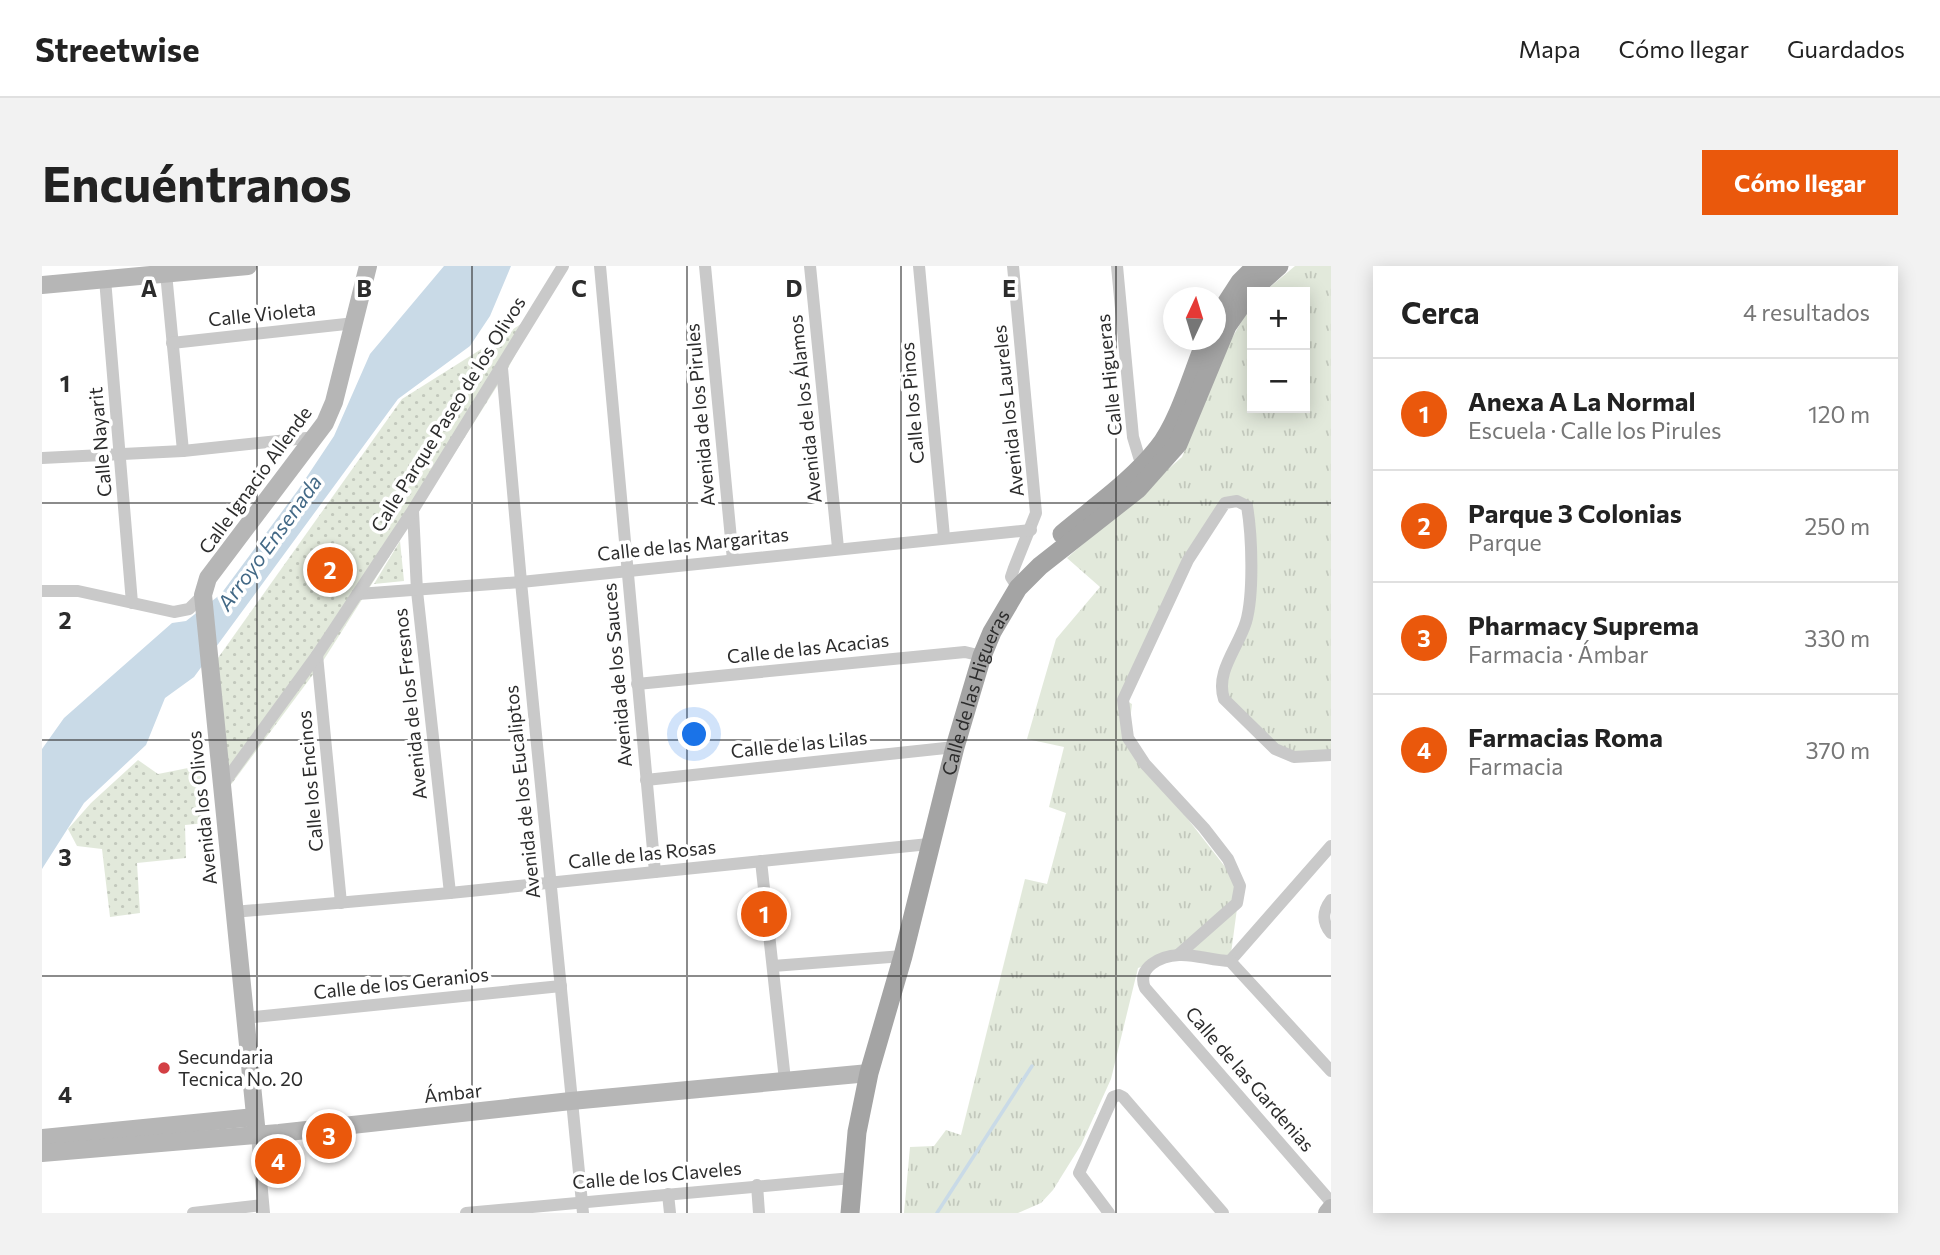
<!DOCTYPE html>
<html lang="es">
<head>
<meta charset="utf-8">
<style>
	body { margin:0; font-family:Commissioner,sans-serif; background:#f2f2f2; color:#222 }
	.controls { position:absolute; right:21px; top:21px; display:grid; overflow:hidden; border-radius:0px; box-shadow:0 4px 18px #0003 }
	.controls button { width:63px; height:63px; display:grid; place-items:center; padding:0; border:0; border-bottom:2px solid #e0e0e0; background:#fff; color:#222; font:35px sans-serif }
	.compass { position:absolute; left:1121px; top:21px; width:63px; height:63px; border-radius:50%; background:#fff; box-shadow:0 4px 18px #0003; rotate:4deg }
	.you { position:absolute; left:653px; top:469px; width:24px; height:24px; margin:-18px; border:5px solid #fff; border-radius:50%; background:#1a73e8; box-shadow:0 0 0 10px #1a73e833 }
	.badge { display:grid; place-items:center; width:46px; height:46px; border-radius:50%; background:#ea580c; color:#fff; font-size:23px; font-weight:700 }
	.pin { position:absolute; translate:-50% -50%; border:4px solid #fff; box-shadow:0 2px 7px #0006 }
	.list { margin:0; padding:0; list-style:none }
	h2 { display:flex; justify-content:space-between; align-items:center; height:91px; margin:0; padding:0 28px; font-size:30px }
	h2 small { font-size:23px; font-weight:400; color:#767676 }
	.list li { display:grid; grid-template-columns:46px 1fr auto; gap:21px; align-items:center; box-sizing:border-box; height:112px; padding:0 28px; border-top:2px solid #e0e0e0 }
	.list b { display:block; font-size:26px; white-space:nowrap }
	.list p { margin:0; font-size:23px; white-space:nowrap; color:#767676 }
	.list em { font-size:23px; font-style:normal; color:#767676 }
	.map { position:relative; flex:none; width:1289px; height:947px; overflow:hidden; border-radius:0px }
	header { display:flex; align-items:center; gap:42px; box-sizing:border-box; height:98px; padding:0 35px; background:#fff; border-bottom:2px solid #e0e0e0 }
	header strong { font-size:33px }
	nav { display:flex; gap:38px; margin-inline-start:auto; font-size:24px }
	.intro { display:flex; align-items:center; justify-content:space-between; box-sizing:border-box; height:168px; padding:0 42px }
	h1 { margin:0; font-size:49px }
	.button { padding:18px 32px; border-radius:0px; background:#ea580c; color:#fff; font-size:24px; font-weight:700 }
	main { display:flex; gap:42px; padding:0 42px }
	aside { flex:1; background:#fff; border-radius:0px; box-shadow:0 4px 18px #0003 }
	.map>svg:first-child { display:block }
	.grass { fill:url(#grass-tufts) }
	.park { fill:url(#park-dots) }
	.water { fill:#c9dae7 }
	.lines { fill:none; stroke-linecap:round; stroke-linejoin:round }
	.stream { stroke:#c9dae7; stroke-width:3.5 }
	.street { stroke:#c9c9c9; stroke-width:12 }
	.secondary { stroke:#b6b6b6; stroke-width:18 }
	.primary { stroke:#a4a4a4; stroke-width:19 }
	.grid { fill:none; stroke:#2c2c2c; stroke-width:2; stroke-opacity:0.55 }
	.poi-dot { fill:#d33f44; stroke:#fff; stroke-width:2.5 }
	.labels { text-anchor:middle; stroke-width:7; stroke-linejoin:round; paint-order:stroke }
	.street-label { font-size:19px; fill:#2c2c2c; stroke:#fff }
	.poi-label { font-size:19px; fill:#2c2c2c; stroke:#fff; text-anchor:start }
	.water-label { font-size:21px; font-style:italic; fill:#436986; stroke:#fff }
	.grid-label { font-size:23px; text-anchor:middle; font-weight:bold; fill:#2c2c2c; stroke:#fff; stroke-width:7; stroke-linejoin:round; paint-order:stroke }
</style>
</head>
<body>
<header>
<strong>Streetwise</strong>
<nav><a>Mapa</a><a>Cómo llegar</a><a>Guardados</a></nav>
</header>
<div class="intro"><h1>Encuéntranos</h1><a class="button">Cómo llegar</a></div>
<main>
<div class="map">
<svg width="1289" height="947" viewBox="0 0 1289 947">
	<defs>
		<pattern id="grass-tufts" width="24" height="20" patternUnits="userSpaceOnUse" patternTransform="scale(1.75)"><rect width="24" height="20" fill="#e2e9db"/><path d="M3 7l-1-3M5 7V3M7 7l1-3M15 17l-1-3M17 17v-4M19 17l1-3" fill="none" stroke="#c2c8bc"/></pattern>
		<pattern id="park-dots" width="8" height="8" patternUnits="userSpaceOnUse" patternTransform="scale(1.75)"><rect width="8" height="8" fill="#e2e9db"/><path d="M2 2h.1M6 6h.1" fill="none" stroke="#c2c8bc" stroke-width="1.8" stroke-linecap="round"/></pattern>
	</defs>
	<rect width="100%" height="100%" fill="#fff"/>
	<path class="grass" d="M1253,0H1289V489L1233,483L1179,423L1204,355L1205,240L1183,237L1146,294L1081,433L1090,438L1086,472L1103,498L1198,620L1188,695L1136,689L1096,702L1069,813L1039,879L1011,924L999,937L976,947H862L868,881L892,880L904,864L919,869L983,613L1005,618L1024,547L1007,541L1022,481L985,473L1014,373L1058,321L1025,292L1140,191L1185,81L1210,37V142H1263V26H1222Z"/>
	<g class="park">
		<path d="M495,48L464,106L281,395L188,520L171,399L360,133Z"/>
		<path d="M358,275L362,315L332,318Z"/>
		<path d="M96,494L116,508L161,499L164,557L143,559L144,592L95,597L98,647L68,651L60,583L35,580L26,563L49,537Z"/>
	</g>
	<path class="water" d="M402,0H469L448,50L428,80L356,133L152,411L123,432L104,479L42,537L0,603V483L22,452L130,357L144,355L179,328L256,224L292,170L328,88Z"/>
	<g class="lines">
		<path class="stream" d="M895,947L990,800"/>
		<g class="street">
			<path d="M558,0L613,606"/>
			<path d="M663,0L691,294"/>
			<path d="M768,0L796,282"/>
			<path d="M877,0L902,271"/>
			<path d="M971,0L994,247L972,302L969,311L976,322"/>
			<path d="M1075,0L1091,171L1097,191L1103,203"/>
			<path d="M124,7L141,185"/>
			<path d="M63,13L90,337"/>
			<path d="M130,77L313,57"/>
			<path d="M460,102L479,316L541,947"/>
			<path d="M0,192L141,185L274,171"/>
			<path d="M371,245L375,325L408,627"/>
			<path d="M0,325H36L132,346L147,343L161,329"/>
			<path d="M316,328L479,316L989,264"/>
			<path d="M275,389L299,637"/>
			<path d="M595,418L923,386L940,390"/>
			<path d="M604,514L913,481"/>
			<path d="M179,521L275,389L371,244L521,0"/>
			<path d="M719,595L743,814"/>
			<path d="M1289,634C1280,646 1280,656 1289,667"/>
			<path d="M191,646L408,627L887,578"/>
			<path d="M1136,689L1195,637L1198,620L1186,593L1162,562L1103,498L1086,472L1081,434L1146,294L1183,237L1195,235L1205,240C1210,269 1212,328 1204,356C1196,382 1173,406 1182,433L1233,483L1252,491L1289,489"/>
			<path d="M1188,695C1171,695 1154,688 1137,689C1119,690 1094,701 1103,722L1289,936"/>
			<path d="M1188,695L1289,580"/>
			<path d="M1188,695L1289,805"/>
			<path d="M731,700L861,690"/>
			<path d="M203,752L519,720"/>
			<path d="M215,869L222,947"/>
			<path d="M715,919L717,947"/>
			<path d="M626,928L628,947"/>
			<path d="M151,947L221,939"/>
			<path d="M424,947L810,912"/>
			<path d="M1067,947L1037,907L1071,831L1077,829L1081,831L1181,947"/>
		</g>
		<g class="secondary">
			<path d="M0,19L206,0"/>
			<path d="M215,869L161,329L166,312L283,157L292,136L326,0"/>
			<path d="M0,872L213,851"/>
			<path d="M0,887L237,867L529,835L827,807"/>
			<path d="M1285,947L1289,942"/>
		</g>
		<g class="primary">
			<path d="M1174,53L1198,16L1214,0"/>
			<path d="M1020,268C1052,241 1090,215 1116,182C1137,156 1151,105 1164,74"/>
			<path id="s1" d="M808,947L815,866L827,807L861,690L913,481L940,390L950,366L976,322L998,300L1096,223L1136,178L1185,60L1210,24L1237,0"/>
		</g>
	</g>
	<path class="grid" d="M215,0V947M430,0V947M645,0V947M859,0V947M1074,0V947M0,237H1289M0,474H1289M0,710H1289"/>
	<circle class="poi-dot" cx="122" cy="802" r="7"/>
	<g class="labels">
		<g class="street-label">
			<text transform="translate(220 48) rotate(-6)" y="7">Calle Violeta</text>
			<text transform="translate(1067 109) rotate(-96)" y="7">Calle Higueras</text>
			<text transform="translate(870 137) rotate(-95)" y="7">Calle los Pinos</text>
			<text transform="translate(763 143) rotate(-96)" y="7">Avenida de los Álamos</text>
			<text transform="translate(966 145) rotate(-96)" y="7">Avenida los Laureles</text>
			<text transform="translate(406 148) rotate(-58)" y="7">Calle Parque Paseo de los Olivos</text>
			<text transform="translate(658 149) rotate(-95)" y="7">Avenida de los Pirules</text>
			<text transform="translate(58 176) rotate(-95)" y="7">Calle Nayarit</text>
			<text transform="translate(213 214) rotate(-54)" y="7">Calle Ignacio Allende</text>
			<text transform="translate(651 278) rotate(-6)" y="7">Calle de las Margaritas</text>
			<text transform="translate(766 382) rotate(-6)" y="7">Calle de las Acacias</text>
			<text transform="translate(575 409) rotate(-95)" y="7">Avenida de los Sauces</text>
			<text dy="7" stroke="none"><textPath href="#s1" startOffset="537">Calle de las Higueras</textPath></text>
			<text transform="translate(368 438) rotate(-96)" y="7">Avenida de los Fresnos</text>
			<text transform="translate(757 478) rotate(-6)" y="7">Calle de las Lilas</text>
			<text transform="translate(268 515) rotate(-95)" y="7">Calle los Encinos</text>
			<text transform="translate(480 526) rotate(-96)" y="7">Avenida de los Eucaliptos</text>
			<text transform="translate(160 542) rotate(-96)" y="7">Avenida los Olivos</text>
			<text transform="translate(600 588) rotate(-6)" y="7">Calle de las Rosas</text>
			<text transform="translate(359 717) rotate(-6)" y="7">Calle de los Geranios</text>
			<text transform="translate(1208 813) rotate(49)" y="7">Calle de las Gardenias</text>
			<text transform="translate(411 827) rotate(-6)" y="7">Ámbar</text>
			<text transform="translate(615 909) rotate(-5)" y="7">Calle de los Claveles</text>
		</g>
		<g class="poi-label">
			<text x="136" y="798">Secundaria<tspan x="136" dy="22">Tecnica No. 20</tspan></text>
		</g>
		<g class="water-label">
			<text transform="translate(228 277) rotate(-54)" y="7">Arroyo Ensenada</text>
		</g>
	</g>
	<g class="grid-label">
		<text x="107" y="31">A</text>
		<text x="322" y="31">B</text>
		<text x="537" y="31">C</text>
		<text x="752" y="31">D</text>
		<text x="967" y="31">E</text>
		<text x="23" y="126">1</text>
		<text x="23" y="363">2</text>
		<text x="23" y="600">3</text>
		<text x="23" y="837">4</text>
	</g>
</svg>
<div class="controls">
<button>+</button>
<button>−</button>
</div>
<svg class="compass" viewBox="-18 -18 36 36"><path d="M0-13l5 13h-10z" fill="#e53935"/><path d="M0 13l5-13h-10z" fill="#767676"/></svg>
<div class="you"></div>
<div class="pin badge" style="left:722px;top:648px">1</div>
<div class="pin badge" style="left:288px;top:304px">2</div>
<div class="pin badge" style="left:287px;top:870px">3</div>
<div class="pin badge" style="left:236px;top:895px">4</div>
</div>
<aside>
<h2>Cerca<small>4 resultados</small></h2>
<ul class="list">
<li><span class="badge">1</span><div><b>Anexa A La Normal</b><p>Escuela · Calle los Pirules</p></div><em>120 m</em></li>
<li><span class="badge">2</span><div><b>Parque 3 Colonias</b><p>Parque</p></div><em>250 m</em></li>
<li><span class="badge">3</span><div><b>Pharmacy Suprema</b><p>Farmacia · Ámbar</p></div><em>330 m</em></li>
<li><span class="badge">4</span><div><b>Farmacias Roma</b><p>Farmacia</p></div><em>370 m</em></li>
</ul>
</aside>
</main>
</body>
</html>
